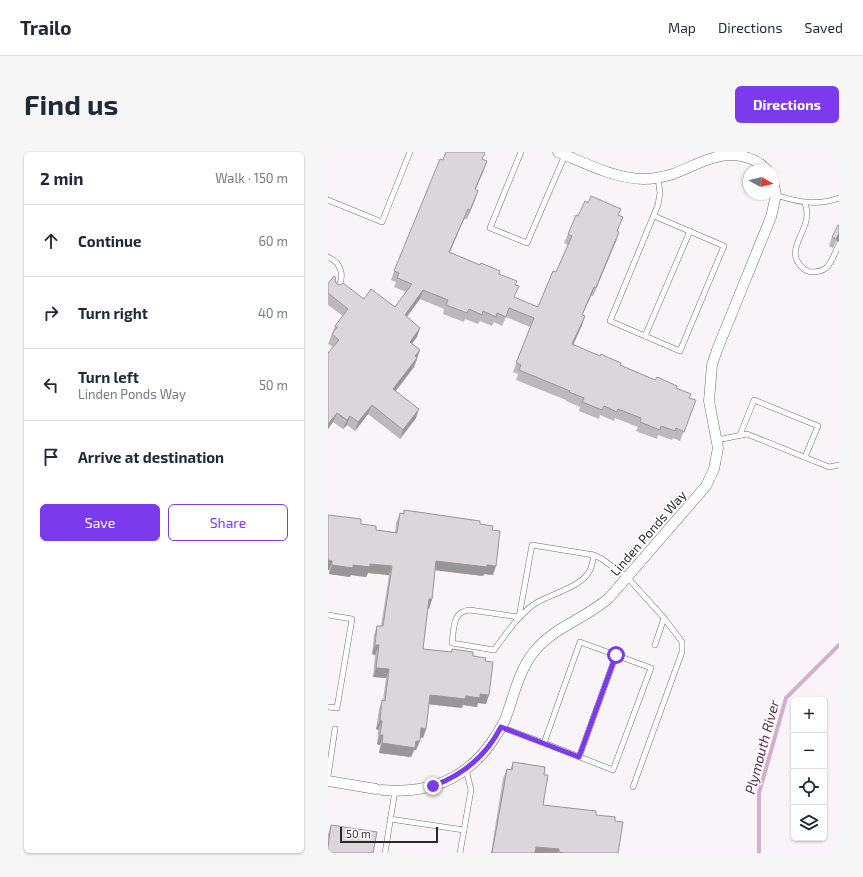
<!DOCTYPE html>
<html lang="en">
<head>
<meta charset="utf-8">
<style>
	body { margin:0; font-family:"Exo 2",sans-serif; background:#f6f6f7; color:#1f2937 }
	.controls { position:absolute; right:12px; bottom:12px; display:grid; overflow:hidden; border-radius:6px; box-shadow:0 1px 3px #0004 }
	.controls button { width:36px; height:36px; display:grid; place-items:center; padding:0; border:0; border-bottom:1px solid #e0e1e3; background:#fff; color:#1f2937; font:20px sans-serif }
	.compass { position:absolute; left:415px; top:12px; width:36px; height:36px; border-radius:50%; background:#fff; box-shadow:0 1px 3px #0004; rotate:98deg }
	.scale { position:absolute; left:12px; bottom:10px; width:98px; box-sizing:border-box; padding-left:4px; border:2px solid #2a2829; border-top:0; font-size:11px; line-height:14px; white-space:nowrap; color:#2a2829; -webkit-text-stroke:3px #fff; paint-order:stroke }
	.stop { position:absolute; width:12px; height:12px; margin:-9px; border:3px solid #7c3aed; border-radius:50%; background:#fff }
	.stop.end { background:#7c3aed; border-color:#fff; box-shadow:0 1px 4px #0008 }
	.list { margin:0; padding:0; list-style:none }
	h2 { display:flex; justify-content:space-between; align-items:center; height:52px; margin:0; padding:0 16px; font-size:17px }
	h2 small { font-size:13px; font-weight:400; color:#747a83 }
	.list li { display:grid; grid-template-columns:26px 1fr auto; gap:12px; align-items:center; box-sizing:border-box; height:72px; padding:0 16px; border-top:1px solid #e0e1e3 }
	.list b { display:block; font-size:15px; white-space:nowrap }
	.list p { margin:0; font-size:13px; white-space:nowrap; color:#747a83 }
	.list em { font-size:13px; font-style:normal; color:#747a83 }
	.actions { display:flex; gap:8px; padding:12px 16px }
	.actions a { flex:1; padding:9px 0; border:1px solid #7c3aed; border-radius:6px; text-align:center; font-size:14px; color:#7c3aed }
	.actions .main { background:#7c3aed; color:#fff }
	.icon { flex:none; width:22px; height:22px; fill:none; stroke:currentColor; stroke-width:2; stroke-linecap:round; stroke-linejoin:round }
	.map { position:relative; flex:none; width:511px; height:701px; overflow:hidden; border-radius:6px }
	header { display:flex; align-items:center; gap:24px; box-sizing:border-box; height:56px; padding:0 20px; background:#fff; border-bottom:1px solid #e0e1e3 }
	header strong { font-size:19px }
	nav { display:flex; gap:22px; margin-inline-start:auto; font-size:14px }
	.intro { display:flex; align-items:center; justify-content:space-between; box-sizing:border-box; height:96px; padding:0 24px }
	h1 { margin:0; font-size:28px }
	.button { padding:10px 18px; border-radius:6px; background:#7c3aed; color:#fff; font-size:14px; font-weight:700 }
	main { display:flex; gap:24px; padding:0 24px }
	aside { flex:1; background:#fff; border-radius:6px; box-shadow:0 1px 3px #0004 }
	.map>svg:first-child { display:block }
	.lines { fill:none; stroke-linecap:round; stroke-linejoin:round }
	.stream { stroke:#d3afc9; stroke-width:4 }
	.lane-casing { stroke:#726e71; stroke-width:6 }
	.street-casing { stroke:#726e71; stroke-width:11 }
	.lane { stroke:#fff; stroke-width:5 }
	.street { stroke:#fff; stroke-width:10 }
	.wall { fill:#bcb8bb }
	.shaded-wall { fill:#999698 }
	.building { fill:#dbd6d9; stroke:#999698 }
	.route { stroke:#7c3aed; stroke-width:5 }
	.labels { text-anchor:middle; stroke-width:3.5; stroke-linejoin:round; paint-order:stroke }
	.street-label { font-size:13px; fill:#2a2829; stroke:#fff }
	.water-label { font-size:14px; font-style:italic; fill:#572a4d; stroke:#fff }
</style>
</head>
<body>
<header>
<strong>Trailo</strong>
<nav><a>Map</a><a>Directions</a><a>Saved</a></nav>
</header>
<div class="intro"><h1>Find us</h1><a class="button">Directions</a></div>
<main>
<aside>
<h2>2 min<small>Walk · 150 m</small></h2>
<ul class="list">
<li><svg class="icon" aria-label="ahead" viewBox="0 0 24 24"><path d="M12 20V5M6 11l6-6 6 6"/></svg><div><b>Continue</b></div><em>60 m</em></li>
<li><svg class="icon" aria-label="right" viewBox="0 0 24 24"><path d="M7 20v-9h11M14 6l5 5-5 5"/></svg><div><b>Turn right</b></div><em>40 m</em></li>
<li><svg class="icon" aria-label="left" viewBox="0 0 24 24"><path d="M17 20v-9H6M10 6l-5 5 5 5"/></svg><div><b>Turn left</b><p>Linden Ponds Way</p></div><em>50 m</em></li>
<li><svg class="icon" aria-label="arrive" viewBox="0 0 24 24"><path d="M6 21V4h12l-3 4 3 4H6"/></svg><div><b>Arrive at destination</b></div></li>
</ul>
<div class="actions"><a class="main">Save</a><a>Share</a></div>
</aside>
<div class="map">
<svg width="511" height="701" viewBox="0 0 511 701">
	<rect width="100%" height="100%" fill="#f9f4f8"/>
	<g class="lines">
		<path class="stream" d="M431,701V641L458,546L511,493"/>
		<defs>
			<g id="lane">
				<path d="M193,0L162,76L199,91L237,3"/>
				<path d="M448,43C469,50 489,54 511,46"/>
				<path d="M0,48L54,70L82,0"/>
				<path d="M477,51C479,57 480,62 478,69C475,84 459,100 473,114C475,117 479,119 483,120C488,120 494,119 498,116C505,109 507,100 511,92"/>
				<path d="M326,64L396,94L352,199L282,169L330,53L332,41L330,26"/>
				<path d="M0,105C14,111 17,125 9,137"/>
				<path d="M317,184L362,79"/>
				<path d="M412,283L426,248L490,274L477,305"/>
				<path d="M389,288L419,282L501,315L511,313"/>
				<path d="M266,403C265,408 264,414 262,418C254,436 220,442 205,453C189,465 178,482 166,498L124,491C126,477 124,459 142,458L191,465L204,393L266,403L274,407L300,426L336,466L354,490V500L305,635"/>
				<path d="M0,463L24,467L9,556L0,555"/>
				<path d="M252,490L323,516L285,618L216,591Z"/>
				<path d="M327,493L336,466"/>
				<path d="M173,575L216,591"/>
				<path d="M251,605L288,503"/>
				<path d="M0,624L7,577"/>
				<path d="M62,667L136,678"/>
				<path d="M57,701L67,639"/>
				<path d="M132,701L143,638L138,617"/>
			</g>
			<g id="street">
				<path d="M230,0C257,11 285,26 315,27C325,27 335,25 345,22C358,17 371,10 385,6C402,0 426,3 439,18"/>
				<path d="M0,629L48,637"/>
				<path d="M54,638C99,642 137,628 163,591C168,584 173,576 177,568C186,544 190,521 205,501C225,475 257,467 281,446L378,334L386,317L390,296L381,249L384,213L389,198L443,65L448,43L445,29"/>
			</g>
		</defs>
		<use href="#lane" class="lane-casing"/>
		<use href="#street" class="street-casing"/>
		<use href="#lane" class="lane"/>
		<use href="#street" class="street"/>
	</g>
	<g class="wall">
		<path d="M155,7L159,9L147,37L150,39L139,67H136L122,100L171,122L187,133L186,145L210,155L228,120L240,93L236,91L240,82L250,64L291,63L290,79L288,89L265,144H263L254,163V173L245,193L327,228L348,236L362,246L365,257L352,289L345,286L344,288L330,283L329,287L308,279L310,275L287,266L286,269L272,263L271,267L251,259L252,255L238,249V248L188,228L190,222L185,220L202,175L178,165L174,174L166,170L164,174L152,169L150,172L137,167L136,170L115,162L116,157L92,147L79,165L89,185L84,191L92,198L86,215L68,239L88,266L72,287L40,262L27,279L19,273L15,277L5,270L0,277V201L5,195L0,192L7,174L15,164L0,153V132L7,129L9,132L36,147L67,155L78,140L66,135L68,130L63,128L66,119L115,8Z"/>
		<path d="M511,81V89H508L505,96L501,94L504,85Z"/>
		<path d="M76,358L152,372L164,378L165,423L156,422L155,424L107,418L104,447L101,457L100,456L95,497L123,500L124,497L145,504L158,552L150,551L149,555L135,553L134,556L101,552L98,577L95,586L92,585V589L88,598H86L83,605L51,601L52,593L49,592L50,578L48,577L51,557L54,548H55L58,526L45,525L47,503L44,502L46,483L49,474H53L61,423L40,421L38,425L23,423L22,425L1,422L0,363L33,372L48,378L67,380L68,371L72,361L75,362Z"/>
		<path d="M185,610L216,623L215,653L268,663L287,669L290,701H163L175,626L179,617L182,618Z"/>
		<path d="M3,673L0,701V682Z"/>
	</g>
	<g class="shaded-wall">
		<path d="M159,9L156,18L144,46L147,37Z"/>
		<path d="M150,39L147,48L139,67L142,58Z"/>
		<path d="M140,57L136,67L118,109L121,100Z"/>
		<path d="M291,80L288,89L265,144L268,135Z"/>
		<path d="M511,81V89H508L505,96Z"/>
		<path d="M266,135L263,144L250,172L254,163Z"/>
		<path d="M95,138L92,147L73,172L77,163Z"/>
		<path d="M257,164L254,173L241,202L244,192Z"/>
		<path d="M92,176L89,185L78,199L82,190Z"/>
		<path d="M92,198L86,215L62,246L65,237Z"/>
		<path d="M44,253L40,262L27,279L30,270Z"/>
		<path d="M91,257L88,266L72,287L75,278Z"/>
		<path d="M9,261L5,270L0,277V272Z"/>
		<path d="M22,264L19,273L15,277L19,268Z"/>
		<path d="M0,408L4,409L1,418H0Z"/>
		<path d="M108,409L159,413L168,414L165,423L156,422L155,424L105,418Z"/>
		<path d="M42,412L64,414L61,423L40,421L38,425L23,423L22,425L1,422L4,413H25Z"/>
		<path d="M101,447H104L101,457L98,456Z"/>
		<path d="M47,493H51L47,503L44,502Z"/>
		<path d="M48,516L61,517L58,526L45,525Z"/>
		<path d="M152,542L161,543L158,552L150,551L149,555L135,553L134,556L99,552L102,543L138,544Z"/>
		<path d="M52,568L54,569L50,578L48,577Z"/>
		<path d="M93,576L98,577L95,586L90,585Z"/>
		<path d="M52,583H55L52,593L49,592Z"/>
		<path d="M88,589H92L88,598H86L83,605L51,601L54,591Z"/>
		<path d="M208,695L231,697L230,701H206Z"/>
	</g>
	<g class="building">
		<path d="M118,0H156L157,1L154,7L159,9L147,37L150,39L142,58L140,57L121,100L152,113L153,111L172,119L171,122L189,129L187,133L191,134L186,145L210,155L225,119L228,120L244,84L240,82L248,63L250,64L257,49L260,51L263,44L293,57L290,63L295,65L289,79L291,80L268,135H266L254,163L257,164L244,192L272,204L273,202L279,205L293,211L292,213L327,228L329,225L349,234L348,236L363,242L361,246L368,248L356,280L348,276L347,279L333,274L332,278L312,270L313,266L290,257L289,260L276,254L274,258L254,250L256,246L241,240L242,239L191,218L193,213L188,211L206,166L181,156L178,165L169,161L168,165L155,159L154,163L141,157L139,161L118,153L120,148L95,138L77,163L92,176L82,190L92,198L87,204L89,206L65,237L91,257L75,278L44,253L30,270L22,264L19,268L9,261L0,272V201L11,188L4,182L9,175L7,174L20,157L0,141V132L6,124L8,126L7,129L9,132L12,133L15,131L36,147L43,137L67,155L84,132L69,126L71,121L66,119L112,7L115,8Z"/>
		<path d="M510,73H511V81L508,87L504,85Z"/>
		<path d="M76,358L152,369V372L165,374L164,378L172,379L168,414L159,413V415L108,409L104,447H101L95,497L124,500V497L145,500V504L158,506L157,509L165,510L161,543L152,542V546L138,544L137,547L102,543L98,577L93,576L92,589H88L87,596L54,591L55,583H52L54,569L52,568L54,548L57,549L61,517L48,516L51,493H47L49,474H55L64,414L42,412V415L25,413V416L4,413V409L0,408V363L33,367V372L48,374V378L69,381L72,361L76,362Z"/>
		<path d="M185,610L217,615L216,623H220L215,653L268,659V663L287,665V669L295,670L290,701H237L231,700V697L208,695L207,701H164L179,617L184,618Z"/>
		<path d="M3,673L49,680L45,701H0V695Z"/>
	</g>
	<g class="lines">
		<path class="route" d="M105,634C135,623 158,604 173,575L251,605L288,503"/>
	</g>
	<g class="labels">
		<g class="street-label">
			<text transform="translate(320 381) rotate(-49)" y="5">Linden Ponds Way</text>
		</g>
		<g class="water-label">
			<text transform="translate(434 595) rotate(-75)" y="5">Plymouth River</text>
		</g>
	</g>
</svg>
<div class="controls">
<button>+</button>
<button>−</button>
<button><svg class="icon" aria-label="locate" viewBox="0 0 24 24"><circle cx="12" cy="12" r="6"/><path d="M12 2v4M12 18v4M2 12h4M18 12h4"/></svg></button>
<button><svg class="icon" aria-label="layers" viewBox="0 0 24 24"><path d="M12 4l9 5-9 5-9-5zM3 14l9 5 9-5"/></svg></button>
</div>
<svg class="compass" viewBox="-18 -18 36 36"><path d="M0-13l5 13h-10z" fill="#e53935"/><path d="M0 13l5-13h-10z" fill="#747a83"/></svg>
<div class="scale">50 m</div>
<div class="stop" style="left:288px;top:503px"></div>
<div class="stop end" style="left:105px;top:634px"></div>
</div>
</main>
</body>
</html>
